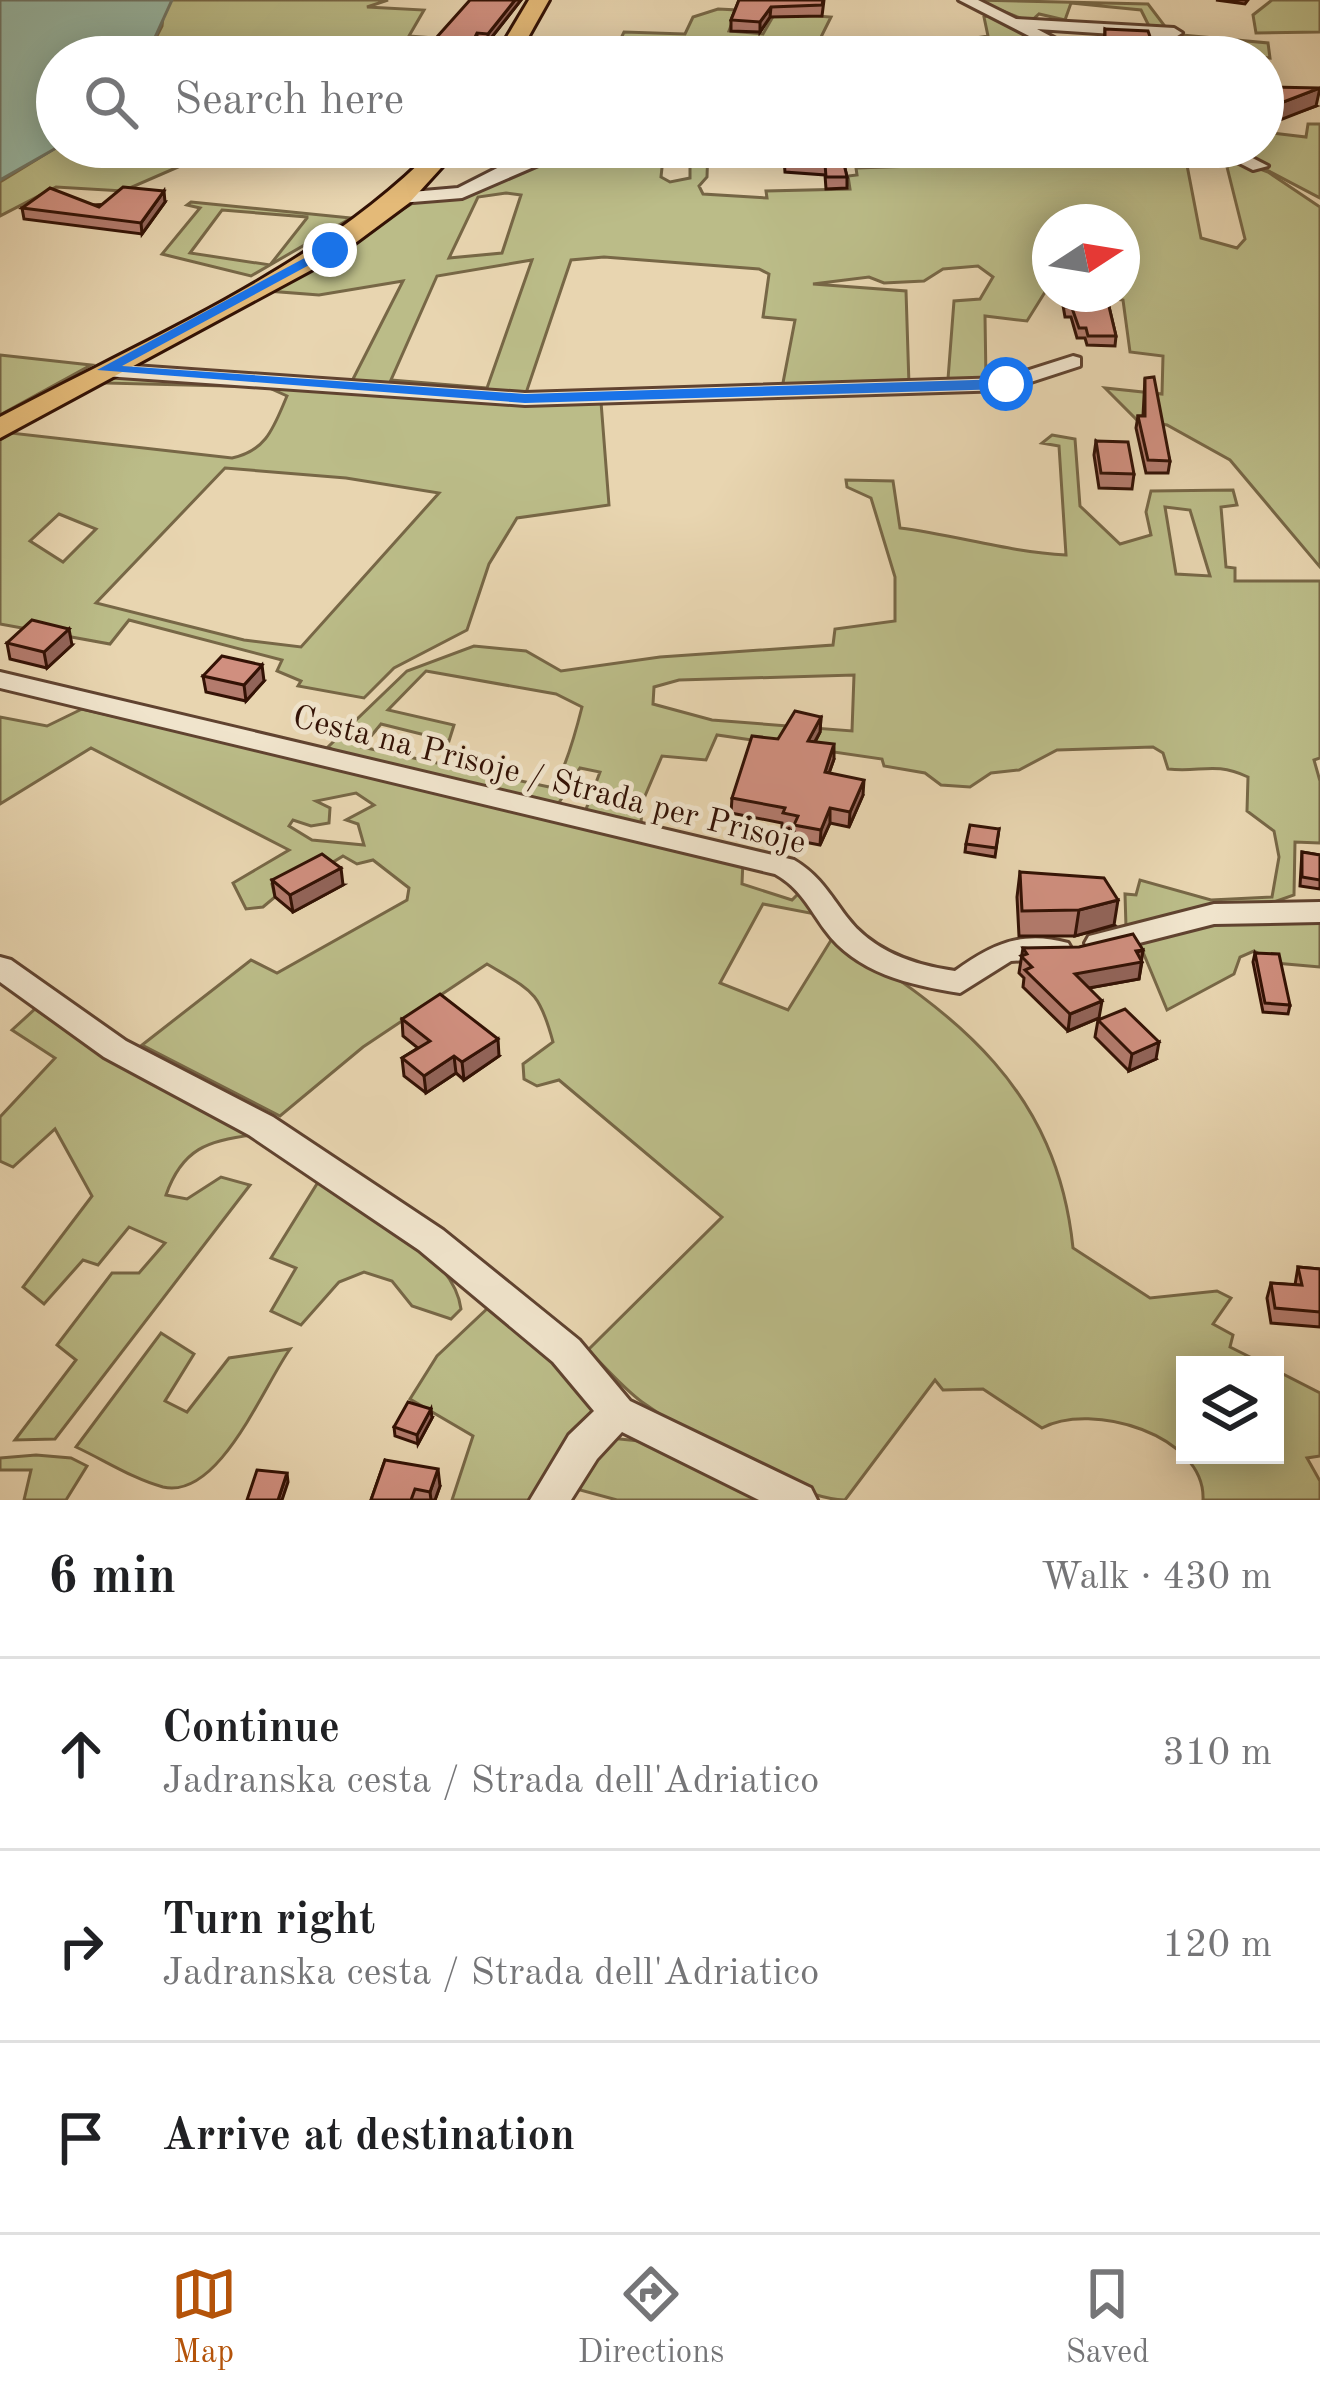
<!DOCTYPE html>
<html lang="en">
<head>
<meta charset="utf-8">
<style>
	body { margin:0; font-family:"Old Standard TT",serif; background:#f2f2f2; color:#202124 }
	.controls { position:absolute; right:36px; bottom:36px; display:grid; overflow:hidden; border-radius:0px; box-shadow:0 6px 30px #0003 }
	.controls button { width:108px; height:108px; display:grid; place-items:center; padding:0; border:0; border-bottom:3px solid #e0e0e0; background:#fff; color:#202124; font:60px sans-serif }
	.compass { position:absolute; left:1032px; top:204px; width:108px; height:108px; border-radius:50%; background:#fff; box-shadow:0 6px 30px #0003; rotate:78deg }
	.stop { position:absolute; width:36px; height:36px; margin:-27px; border:9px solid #1a73e8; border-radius:50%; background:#fff }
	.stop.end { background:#1a73e8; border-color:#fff; box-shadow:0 3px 12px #0008 }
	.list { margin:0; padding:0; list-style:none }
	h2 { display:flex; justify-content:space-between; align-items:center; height:156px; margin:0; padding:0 48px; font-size:51px }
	h2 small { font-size:39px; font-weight:400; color:#757577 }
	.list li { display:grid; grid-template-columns:78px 1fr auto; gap:36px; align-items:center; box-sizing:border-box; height:192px; padding:0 48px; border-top:3px solid #e0e0e0 }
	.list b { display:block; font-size:45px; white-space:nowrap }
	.list p { margin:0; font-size:39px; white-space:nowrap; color:#757577 }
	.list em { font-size:39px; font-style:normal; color:#757577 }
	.icon { flex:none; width:66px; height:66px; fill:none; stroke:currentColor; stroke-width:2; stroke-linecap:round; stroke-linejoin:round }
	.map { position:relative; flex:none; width:1320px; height:1500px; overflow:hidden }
	.search { position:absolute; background:#fff; box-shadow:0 6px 30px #0003; left:36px; right:36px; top:36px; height:132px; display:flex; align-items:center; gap:30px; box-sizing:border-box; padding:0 42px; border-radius:66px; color:#757577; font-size:45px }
	.sheet { height:732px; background:#fff }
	nav { display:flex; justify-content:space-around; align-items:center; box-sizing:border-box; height:168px; border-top:3px solid #e0e0e0; background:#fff; font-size:33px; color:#757577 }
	nav a { display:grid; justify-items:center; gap:6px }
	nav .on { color:#b45309 }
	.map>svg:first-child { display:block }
	.green { fill:#bbbc88; stroke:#776746; stroke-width:3; fill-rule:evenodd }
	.water { fill:#98b9a6; stroke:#707666; stroke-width:3 }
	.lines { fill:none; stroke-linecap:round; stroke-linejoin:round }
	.minor-casing { stroke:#604330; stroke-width:6 }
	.major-casing { stroke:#331205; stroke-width:6 }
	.minor { fill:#f0e4cc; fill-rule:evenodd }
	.major { fill:#e4ba78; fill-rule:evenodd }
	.wall { fill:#b37b6d; stroke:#331205; stroke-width:3 }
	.shaded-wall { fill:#926459; stroke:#331205; stroke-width:3 }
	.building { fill:#d08f7f; stroke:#331205; stroke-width:3 }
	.route { fill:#1a73e8 }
	.labels { text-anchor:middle; stroke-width:10; stroke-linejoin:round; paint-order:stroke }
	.street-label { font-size:33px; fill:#331205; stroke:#f0e4cc }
</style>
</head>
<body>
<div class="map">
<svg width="1320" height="1500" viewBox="0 0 1320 1500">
	<rect width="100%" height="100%" fill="#e8d5b0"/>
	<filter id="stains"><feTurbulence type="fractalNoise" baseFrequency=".00167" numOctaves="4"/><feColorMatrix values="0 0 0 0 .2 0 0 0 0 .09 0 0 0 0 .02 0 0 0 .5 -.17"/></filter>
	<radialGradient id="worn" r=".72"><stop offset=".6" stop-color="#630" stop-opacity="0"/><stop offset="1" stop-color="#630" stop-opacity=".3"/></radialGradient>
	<g class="green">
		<path d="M172,0H388L367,7L424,10L409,36L499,43L489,57H338L286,51L282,57H146L162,26L164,6Z"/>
		<path d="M975,0L1148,4L1167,29L1150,28L1141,10L1071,3L1065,20L1039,14L1030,22Z"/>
		<path d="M1272,0H1320V32L1256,33L1253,15Z"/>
		<path d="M718,9L737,10L729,31L763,34L775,13L831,17L816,47L841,48V53L790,57V49L779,44L641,40L632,57H612L624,32L685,34L693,17Z"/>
		<path d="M989,15L1074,57H878L891,55L887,41L951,42L988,36L984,17Z"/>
		<path d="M1160,33L1268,43L1270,58L1168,48Z"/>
		<path d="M1308,124H1320V198L1223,147H1263V132L1306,137Z"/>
		<path d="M57,147H224L123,191L56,187L0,216V182Z"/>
		<path d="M690,147H708L707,177L699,186L703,194L767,198L766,191L850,189L848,176L857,175L856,168L943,165L937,147H1023L1028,153L1053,147H1210L1217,151H1189L1186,160L1201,238L1237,248L1245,239L1226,163L1229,157L1268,172L1320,207V567L1230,460L1167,425L1137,420L1105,388L1162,394L1163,356L1130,352L1123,300L1073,294H1122V222H1050V284L1027,321L985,316L986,380L948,379L954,301L980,299L993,277L978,266L943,269L924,281L884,283L869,277L813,284L906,291L909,385L782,388L795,320L763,317L769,274L759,269L604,257L571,260L525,396L351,383L403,281L319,295L268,291L413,203L450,198L549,160L664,149L661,177L670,182L690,178ZM506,193L521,195L502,253L449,258L478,197ZM532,260L487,388L391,380L437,276Z"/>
		<path d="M191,202L351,218L251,276L162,254L200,208L187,205ZM222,210L307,217V218L270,265L190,253Z"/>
		<path d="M0,355L91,365L0,415Z"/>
		<path d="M117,374L601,402L609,505L517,518L489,564L467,630L394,668L364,698L298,686L301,681L277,671L282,660L129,620L110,644L0,624V440L11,433L232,458C267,451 274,426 287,396L267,387L102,383ZM225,468L346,478L439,493L301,647L244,640L96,603ZM59,514L96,529L63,562L30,541Z"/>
		<path d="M1052,435L1075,439L1080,506L1120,544L1151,535L1146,512L1151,491L1233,490L1237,505L1221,507L1226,567L1235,568V581H1320V758L1314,760L1320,781V843L1295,842L1294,895L1257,908L1126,927L1125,894L1136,895L1140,880L1211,900L1272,897L1279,857L1274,831L1247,811L1248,777C1213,761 1201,773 1168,769L1163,753L1153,747L1057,750L1019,770L991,773L970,787L941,785L925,773L884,766L882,759L717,735L706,760L662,756L642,803L641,825L585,812L600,772L580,768L557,806L342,755L328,747L407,671L474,646L526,651L561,671L660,657L833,645L835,629L895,621V577L871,498L847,487L846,480L893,481L900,528C956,535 1009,552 1066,555L1059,446L1042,443ZM1165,507L1190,510L1210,576L1176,574ZM426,671L556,694L582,707C576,731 566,766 554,788L362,747L381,724L449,741L454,725L388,710ZM854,675L852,731L712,720L653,704L654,687L679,680Z"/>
		<path d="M82,709L743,860L742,884L792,900L804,888L820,915L763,904L720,983L788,1010L833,937C958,1014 1057,1090 1073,1248L1150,1298L1217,1291L1231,1298L1213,1324L1233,1335L1230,1347L1266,1365H1185V1455H1275V1370L1320,1393V1456L1307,1458L1320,1481V1500H1203C1206,1435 1091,1401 1042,1428L983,1389L943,1390L935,1380L845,1500C797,1500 684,1432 642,1402C623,1388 605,1367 588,1350L722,1217L559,1080L537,1086L524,1079L523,1064L553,1042C539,990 532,991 487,964L363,1047L280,1116L142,1045L251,960L277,973L407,900L409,888L373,860L357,864L343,856C320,873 293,866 272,884L275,897L263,907L246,909L233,883L289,850L91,748L0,804V717L47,726ZM356,793L374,805L346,820L358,824L364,845L312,840L289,826L293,820L311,826L329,823L330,808L316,801Z"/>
		<path d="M1220,919H1320V967L1275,963L1254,951L1240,957L1234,974L1167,1010L1138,940Z"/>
		<path d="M35,1009L106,1057L253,1135C208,1140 182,1149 166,1195L187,1199L221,1177L250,1185L55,1439L15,1440L76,1360L57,1345L112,1273H139L165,1243L129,1227L98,1265L83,1260L44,1304L23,1287L92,1196L55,1129L13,1167L0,1161V1117L55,1058L12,1030Z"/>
		<path d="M320,1179C365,1211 454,1252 461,1309L451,1319L412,1306L392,1281L364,1272L339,1282L301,1325L271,1311L296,1268L271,1258Z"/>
		<path d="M489,1307L556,1361L595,1409L591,1428L542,1500H452L473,1436L410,1399L437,1356Z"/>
		<path d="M161,1333L194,1354L165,1401L187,1412L229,1358L290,1349C263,1387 219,1500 163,1487C133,1479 104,1460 76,1447Z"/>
		<path d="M610,1438L649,1442L762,1500H617L569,1487Z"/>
		<path d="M36,1455L71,1458L87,1466L66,1500H24L31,1470H0V1458Z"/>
	</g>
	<path class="water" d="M0,0H172L146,57H57L58,147L0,180Z"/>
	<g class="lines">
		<defs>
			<g id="minor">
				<path d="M959,0H978L1016,19L1174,28L1182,33L1174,38L1037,29L1090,57H1070Z"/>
				<path d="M608,147H675L666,152L543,163L462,198L400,203L391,198L400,193L458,188L513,160L543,153Z"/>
				<path d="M1208,147H1231L1268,166L1253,170Z"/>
				<path d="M1073,356L1080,358V366L1006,390L525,405L105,376L95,370L105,364L525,393L1004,378Z"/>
				<path d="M0,672L794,860C819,875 829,893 846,916C872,951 913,965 955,971C991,945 1021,930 1068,943L1072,950L1068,957L1011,961L960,993C910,985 856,973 825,930C809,908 800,888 775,874L0,688Z"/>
				<path d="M1320,902V922L1214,924L1100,953L1089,950L1085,943L1089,936L1214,904Z"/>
				<path d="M0,957L11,960L126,1041L273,1117L443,1230L579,1340L630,1401L811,1488L817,1500H759L622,1432L597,1459L571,1500H530L569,1435L594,1411L553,1362L419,1250L249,1135L104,1057L0,982Z"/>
			</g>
			<g id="major">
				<path d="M529,0H549L517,57H495Z"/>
				<path d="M436,147H460L409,203L339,255L0,438V417C149,337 317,269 436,147Z"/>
			</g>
		</defs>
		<use href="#minor" class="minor-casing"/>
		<use href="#major" class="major-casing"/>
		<use href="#minor" class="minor"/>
		<use href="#major" class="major"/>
	</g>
	<g class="wall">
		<path d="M470,0H521L488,42L477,41Z"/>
		<path d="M739,0H824L822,16L770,17L760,32L731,31V20Z"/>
		<path d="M1216,0H1248L1245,4Z"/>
		<path d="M1105,29L1157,57H1104Z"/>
		<path d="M1263,87L1316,106L1263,125Z"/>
		<path d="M783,147H840L847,177V188L826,189L825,175L785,172Z"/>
		<path d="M883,147H920L919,154L885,155Z"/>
		<path d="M1027,147H1050L1049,152H1029Z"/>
		<path d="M165,202L142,234L24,219L22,208Z"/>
		<path d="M1061,294H1106L1116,336L1115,346L1087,345L1085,338H1077L1071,317H1065Z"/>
		<path d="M1145,378L1170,461L1168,473H1146L1136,428L1138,416H1143Z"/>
		<path d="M1096,441L1134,474L1132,489L1099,488L1094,455Z"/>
		<path d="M7,643L72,645L47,668L10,659Z"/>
		<path d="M203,676L264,681L246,701L206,692Z"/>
		<path d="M821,717L820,732L815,742L834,759L829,773L863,795L849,827L830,823L820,845L794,840V831L782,828V823L731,813L732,798L778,739Z"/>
		<path d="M999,829L995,857L965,852L966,844Z"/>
		<path d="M1302,852L1320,855V889L1300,886Z"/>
		<path d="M1020,872L1114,925L1075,936H1019L1017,897Z"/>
		<path d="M272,880L343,885L293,912L275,897Z"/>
		<path d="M1023,948L1141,960L1142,962L1139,979L1089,988L1099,1018L1068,1031L1023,987L1024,978L1019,973Z"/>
		<path d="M1255,953L1290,1005L1288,1014L1263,1012L1253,962Z"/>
		<path d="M402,1019L499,1056L464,1080L456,1073L426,1093L404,1076L402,1058L418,1048L403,1036Z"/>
		<path d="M1098,1020L1156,1059L1129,1071L1095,1037Z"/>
		<path d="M1298,1267L1320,1269V1327L1271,1323L1267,1298L1271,1283L1295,1285Z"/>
		<path d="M432,1418L418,1444L395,1436L394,1427Z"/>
		<path d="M385,1460L440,1486L435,1500H371Z"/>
	</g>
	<g class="shaded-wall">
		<path d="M515,0H521L488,42V34Z"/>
		<path d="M771,7L770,17L760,32V22Z"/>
		<path d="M477,33V41L470,57H465Z"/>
		<path d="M1320,88L1316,106L1267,125L1270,107Z"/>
		<path d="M164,191L165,202L142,234L141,223Z"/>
		<path d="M69,629L72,645L47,668L44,652Z"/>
		<path d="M262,665L264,681L246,701L244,685Z"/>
		<path d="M821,717L820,732L807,756L808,741Z"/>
		<path d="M834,744V759L824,787L825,772Z"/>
		<path d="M864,780L863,795L849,827L850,812Z"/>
		<path d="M830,808V823L820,845L821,830Z"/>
		<path d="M341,868L343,885L293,912L290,895Z"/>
		<path d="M1118,900L1114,925L1075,936L1079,910Z"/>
		<path d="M1143,950L1139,979L1072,991L1075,974Z"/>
		<path d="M1102,1001L1099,1018L1068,1031L1070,1014Z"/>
		<path d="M498,1039L499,1056L464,1080L462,1062Z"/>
		<path d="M1159,1042L1156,1059L1129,1071L1132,1054Z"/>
		<path d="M454,1056L456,1073L426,1093L424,1076Z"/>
		<path d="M431,1409L432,1418L418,1444L417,1435Z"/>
		<path d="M438,1469L440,1486L435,1500H431L430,1492Z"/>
		<path d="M287,1473L288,1482L282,1500H278Z"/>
	</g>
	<g class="building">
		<path d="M470,0H515L488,34L477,33L465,57H419Z"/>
		<path d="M739,0H823L822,5L771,7L760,22L731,20Z"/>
		<path d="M1105,29L1148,31L1157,57H1115L1113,51H1105Z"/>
		<path d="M1263,87L1320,88L1270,107L1263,108Z"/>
		<path d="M784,147H840L847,177H826L825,164L785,161Z"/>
		<path d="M123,187L164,191L141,223L22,208L50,188L99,207Z"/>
		<path d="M1063,294H1106L1116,336H1088L1086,328H1079L1072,308L1066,307Z"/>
		<path d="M1154,377L1170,461L1148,460L1138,416H1145V378Z"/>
		<path d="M1096,441L1128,442L1134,474L1101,473Z"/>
		<path d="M32,620L69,629L44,652L7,643Z"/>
		<path d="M222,656L262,665L244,685L203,676Z"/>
		<path d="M795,711L821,717L808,741L834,744L825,772L864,780L850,812L830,808L821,830L794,825L798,816L783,813L785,808L732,798L752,736L778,739Z"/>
		<path d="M970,825L999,829L996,848L966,844Z"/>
		<path d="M1302,852L1320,855V880L1302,877Z"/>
		<path d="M322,854L341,868L290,895L272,880Z"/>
		<path d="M1020,872L1104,878L1118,900L1079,910L1022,911Z"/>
		<path d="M1133,934L1143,950L1136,951L1142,962L1075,974L1102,1001L1070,1014L1025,970L1032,967L1021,956L1027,954L1023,948L1079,947Z"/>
		<path d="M1255,953L1279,954L1290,1005L1265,1003Z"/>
		<path d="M440,994L498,1039L462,1062L454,1056L424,1076L402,1058L430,1041L402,1019Z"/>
		<path d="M1125,1009L1159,1042L1132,1054L1098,1020Z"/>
		<path d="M1298,1267L1320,1269V1312L1275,1308L1271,1283L1302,1285Z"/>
		<path d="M408,1402L431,1409L417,1435L394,1427Z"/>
		<path d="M385,1460L438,1469L430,1492L415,1489L411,1500H371Z"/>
		<path d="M257,1470L287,1473L278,1500H247Z"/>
	</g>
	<path class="route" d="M325,247L337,250L122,366L525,394L1006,379L1014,384L1006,389L525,403L97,370Z"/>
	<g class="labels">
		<g class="street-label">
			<text transform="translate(550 778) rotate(14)" y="12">Cesta na Prisoje / Strada per Prisoje</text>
		</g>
	</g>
	<rect width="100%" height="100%" filter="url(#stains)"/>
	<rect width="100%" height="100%" fill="url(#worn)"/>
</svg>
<div class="controls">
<button><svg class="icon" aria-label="layers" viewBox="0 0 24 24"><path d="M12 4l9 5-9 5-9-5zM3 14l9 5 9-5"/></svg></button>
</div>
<svg class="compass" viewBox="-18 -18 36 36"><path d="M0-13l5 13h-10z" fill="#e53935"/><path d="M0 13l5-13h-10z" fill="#757577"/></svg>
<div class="stop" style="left:1006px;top:384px"></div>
<div class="stop end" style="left:330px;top:250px"></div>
<div class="search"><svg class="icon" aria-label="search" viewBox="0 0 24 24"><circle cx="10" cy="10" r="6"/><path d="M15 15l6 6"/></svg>Search here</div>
</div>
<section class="sheet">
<h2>6 min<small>Walk · 430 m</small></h2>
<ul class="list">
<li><svg class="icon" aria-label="ahead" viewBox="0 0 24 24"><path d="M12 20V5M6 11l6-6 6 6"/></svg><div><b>Continue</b><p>Jadranska cesta / Strada dell'Adriatico</p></div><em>310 m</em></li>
<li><svg class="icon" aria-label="right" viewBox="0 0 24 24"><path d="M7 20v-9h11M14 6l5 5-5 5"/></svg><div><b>Turn right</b><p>Jadranska cesta / Strada dell'Adriatico</p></div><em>120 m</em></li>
<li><svg class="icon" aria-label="arrive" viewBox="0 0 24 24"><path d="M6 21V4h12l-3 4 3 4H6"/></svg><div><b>Arrive at destination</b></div></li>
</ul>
</section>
<nav>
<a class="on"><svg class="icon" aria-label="map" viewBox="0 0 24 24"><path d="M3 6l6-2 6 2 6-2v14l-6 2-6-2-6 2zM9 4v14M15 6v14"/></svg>Map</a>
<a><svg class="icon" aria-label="directions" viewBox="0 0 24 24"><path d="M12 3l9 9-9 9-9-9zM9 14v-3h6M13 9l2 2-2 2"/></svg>Directions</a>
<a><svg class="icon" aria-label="saved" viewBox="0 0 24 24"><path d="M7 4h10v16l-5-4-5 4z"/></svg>Saved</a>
</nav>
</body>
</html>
